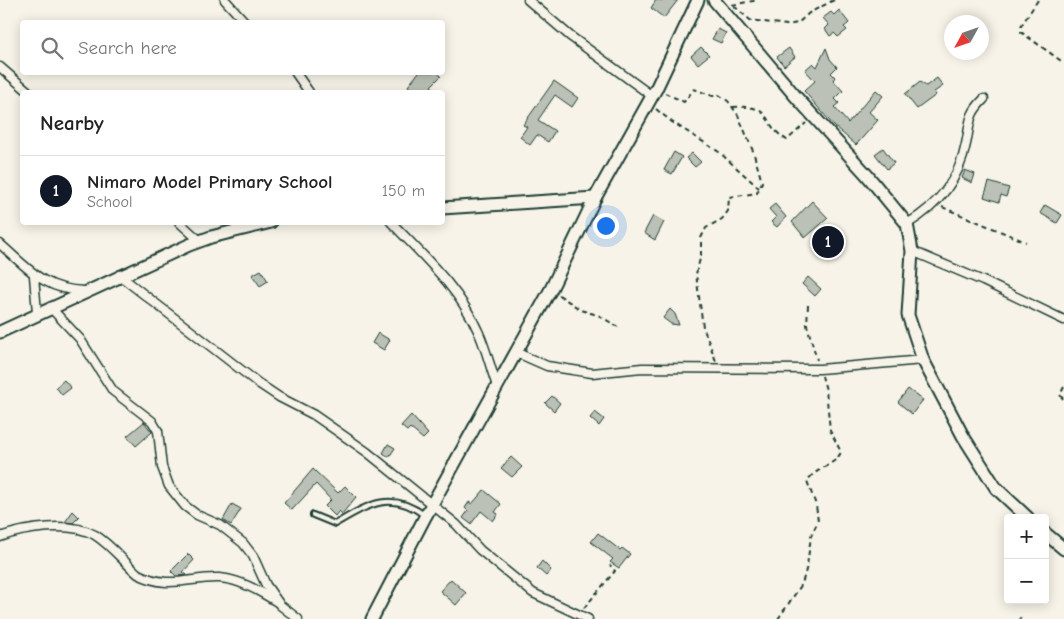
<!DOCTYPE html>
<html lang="en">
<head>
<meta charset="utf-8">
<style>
	body { margin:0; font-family:"Comic Neue",sans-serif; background:#f2f2f2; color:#222 }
	.controls { position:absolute; right:15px; bottom:15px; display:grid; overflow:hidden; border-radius:5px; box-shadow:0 2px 12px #0003 }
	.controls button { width:45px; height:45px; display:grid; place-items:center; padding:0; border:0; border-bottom:1px solid #e0e0e0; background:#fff; color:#222; font:25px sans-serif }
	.compass { position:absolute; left:944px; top:15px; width:45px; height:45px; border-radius:50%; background:#fff; box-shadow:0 2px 12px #0003; rotate:230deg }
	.you { position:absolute; left:605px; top:225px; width:18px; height:18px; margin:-12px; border:4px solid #fff; border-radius:50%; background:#1a73e8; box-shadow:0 0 0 8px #1a73e833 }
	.badge { display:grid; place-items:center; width:32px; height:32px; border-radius:50%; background:#111827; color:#fff; font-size:16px; font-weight:700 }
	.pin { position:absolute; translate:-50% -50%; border:2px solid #fff; box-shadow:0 1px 5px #0006 }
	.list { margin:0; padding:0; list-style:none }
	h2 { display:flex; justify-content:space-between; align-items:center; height:65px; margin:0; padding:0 20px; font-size:21px }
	h2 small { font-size:16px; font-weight:400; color:#767676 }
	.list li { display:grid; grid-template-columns:32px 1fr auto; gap:15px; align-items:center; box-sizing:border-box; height:70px; padding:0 20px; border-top:1px solid #e0e0e0 }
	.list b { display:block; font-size:19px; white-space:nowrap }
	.list p { margin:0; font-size:16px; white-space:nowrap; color:#767676 }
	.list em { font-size:16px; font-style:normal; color:#767676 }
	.icon { flex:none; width:28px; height:28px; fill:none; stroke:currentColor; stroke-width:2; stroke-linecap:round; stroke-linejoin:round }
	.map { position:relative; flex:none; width:1064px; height:619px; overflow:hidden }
	.search { position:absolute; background:#fff; box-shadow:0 2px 12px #0003; left:20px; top:20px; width:425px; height:55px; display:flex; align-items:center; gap:12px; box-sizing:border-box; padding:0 18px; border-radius:5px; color:#767676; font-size:19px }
	.panel { position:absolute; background:#fff; box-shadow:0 2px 12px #0003; left:20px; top:90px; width:425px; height:135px; border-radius:5px }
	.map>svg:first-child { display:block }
	.building { fill:#bbc1b6; stroke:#1f3d34 }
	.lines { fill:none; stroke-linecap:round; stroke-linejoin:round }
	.lane-casing { stroke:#1f3d34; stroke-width:8 }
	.street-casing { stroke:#1f3d34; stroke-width:11 }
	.secondary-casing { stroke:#1f3d34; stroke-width:15 }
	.path { stroke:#1f3d34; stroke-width:2; stroke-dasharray:5 4; stroke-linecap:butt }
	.lane { stroke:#f7f3e8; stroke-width:4 }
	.street { stroke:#f7f3e8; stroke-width:8 }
	.secondary { stroke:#f7f3e8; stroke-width:11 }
</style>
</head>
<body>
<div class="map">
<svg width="1064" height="619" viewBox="0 0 1064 619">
	<rect width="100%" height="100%" fill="#f7f3e8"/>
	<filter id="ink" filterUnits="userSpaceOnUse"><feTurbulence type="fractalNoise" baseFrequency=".02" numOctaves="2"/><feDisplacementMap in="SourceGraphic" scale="10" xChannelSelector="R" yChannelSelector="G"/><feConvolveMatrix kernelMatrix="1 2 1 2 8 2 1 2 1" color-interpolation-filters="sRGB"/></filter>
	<g filter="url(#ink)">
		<g class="building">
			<path d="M656,0H678L664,18L651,8Z"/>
			<path d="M839,10L849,23L844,27L847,30L838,37L834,33L830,36L825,29L829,25L823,18L831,12L834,15Z"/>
			<path d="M718,29L726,33L721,43L712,39Z"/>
			<path d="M701,47L709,55L698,64L691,56Z"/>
			<path d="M789,48L795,57L784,66L777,57Z"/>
			<path d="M826,48L830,59L837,67L831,73L835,77L833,80L843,91L835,99L839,103L834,107L848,123L876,90L883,96L869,112L878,120L856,145L834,126L804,91L815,81L805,70L813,63L817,67Z"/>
			<path d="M419,72H437L441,76L431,86L438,92H415L408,86Z"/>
			<path d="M937,78L943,86L934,92L936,95L917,109L905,94L920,82L926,86Z"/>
			<path d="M554,81L578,98L572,107L555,95L538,120L555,131L548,142L537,135L530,145L520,137L527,127L523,125Z"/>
			<path d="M883,148L894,163L887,169L875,154Z"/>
			<path d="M674,152L682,157L672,174L664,170Z"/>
			<path d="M692,153L701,162L695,167L686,158Z"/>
			<path d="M965,170L975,174L972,183L962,178Z"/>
			<path d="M989,182L1009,188L1006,197L1001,195L999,202L984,197Z"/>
			<path d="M812,201L828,218L805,238L792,222Z"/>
			<path d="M775,204L786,217L777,227L771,222L776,217L769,209Z"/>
			<path d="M1045,205L1062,215L1057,223L1040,213Z"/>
			<path d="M653,216L664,222L655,240L644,233Z"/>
			<path d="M261,270L268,281L260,286L252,275Z"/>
			<path d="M808,277L821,289L815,296L802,284Z"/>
			<path d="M670,309L675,314L679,325L671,324L663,318Z"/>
			<path d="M378,333L390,340L384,350L372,343Z"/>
			<path d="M64,380L71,388L62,395L56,387Z"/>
			<path d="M908,389L923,400L912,414L898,402Z"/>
			<path d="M552,396L560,403L554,411L545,403Z"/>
			<path d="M595,412L604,419L599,426L590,418Z"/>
			<path d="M411,415L428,434L423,439L410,428L407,431L401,426Z"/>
			<path d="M144,422L152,432L136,446L127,436Z"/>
			<path d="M388,444L395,448L389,457L383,453Z"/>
			<path d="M511,457L522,467L512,477L501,468Z"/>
			<path d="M313,469L338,493L345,486L356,497L342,514L339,511L335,516L325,506L331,500L316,484L292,510L284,503Z"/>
			<path d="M484,490L501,504L495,512L498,514L493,521L481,511L471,524L463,518L468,511L465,508L469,502L472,504Z"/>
			<path d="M232,504L241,509L231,525L223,520Z"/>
			<path d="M73,511L79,517L73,523L65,522Z"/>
			<path d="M598,533L620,550L622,548L630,554L619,568L610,562L613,559L591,542Z"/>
			<path d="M188,554L194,560L183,572L187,575L176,576L171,571Z"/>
			<path d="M542,561L551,570L546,576L537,568Z"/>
			<path d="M451,579L466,593L456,605L440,591Z"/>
		</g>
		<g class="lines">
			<defs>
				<path id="lane" d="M313,515L335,524C366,506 390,489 424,515"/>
				<g id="street">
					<path d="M225,0L245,22"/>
					<path d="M528,0L570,36L652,96"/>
					<path d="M0,67L29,92"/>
					<path d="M295,72L309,92"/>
					<path d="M179,222L200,241"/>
					<path d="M391,222C423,256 459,288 478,331C486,348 490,367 497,386"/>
					<path d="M907,224C939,205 959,180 966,144C971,122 967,116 984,99"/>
					<path d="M0,244C29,269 44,290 84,291"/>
					<path d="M912,251L983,281L1064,320"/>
					<path d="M119,275L258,383L279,397L314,415L367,452L456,524L480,550L533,593L588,619"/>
					<path d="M34,276L37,313"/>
					<path d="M50,307L80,339L113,391L152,421L158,431L162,467L169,486L185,506L197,515L220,525L243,543L253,556L266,585L280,605L298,619"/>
					<path d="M515,352L547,366L592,373L642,368L820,369L923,360"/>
					<path d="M0,537C25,528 70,521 95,535C111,545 124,562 138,574C169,590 189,577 219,578C239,579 260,591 277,602"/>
				</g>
				<g id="secondary">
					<path d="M714,0L797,98L867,175L907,224L912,251L908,315L923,360L963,436L996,488L1028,518"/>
					<path d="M442,208L595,198"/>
					<path d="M0,332L189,245L211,237L271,222"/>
					<path d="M1045,533L1064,549"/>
					<path d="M372,619L425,517L551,289L595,198L656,89L698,0"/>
				</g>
			</defs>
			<use href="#lane" class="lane-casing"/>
			<use href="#street" class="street-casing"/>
			<use href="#secondary" class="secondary-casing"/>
			<g class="path">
				<path d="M1038,0L1021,26V32L1064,63"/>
				<path d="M732,5L758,0"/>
				<path d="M734,6L750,20L787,25L798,23L809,13L834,0"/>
				<path d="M665,93L684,102L694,89L713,96L719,95L728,101L738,115L753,151L762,182L757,193L729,197L728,211L722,219L706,228L701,238V255L696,274L703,327L716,361"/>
				<path d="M733,107C775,104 760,124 787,140L806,123"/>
				<path d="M656,109L672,122L719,152L759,188"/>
				<path d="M942,207L1026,242"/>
				<path d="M559,295L581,310L600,316L618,327"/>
				<path d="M808,305L807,325L817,360"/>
				<path d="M1064,387L1060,395L1064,400"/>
				<path d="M584,608L615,571L610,565"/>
				<path d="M1019,618L1021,619"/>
				<path d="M778,619L802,584L807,566L811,536L818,521L816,505L807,481C818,466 835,466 841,452L830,430L826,390L822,376"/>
			</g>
			<use href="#lane" class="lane"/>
			<use href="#street" class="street"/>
			<use href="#secondary" class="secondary"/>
		</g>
	</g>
</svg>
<div class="controls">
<button>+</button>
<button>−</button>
</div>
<svg class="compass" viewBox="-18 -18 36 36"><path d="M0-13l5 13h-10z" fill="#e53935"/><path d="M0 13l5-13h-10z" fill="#767676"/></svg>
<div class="you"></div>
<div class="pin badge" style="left:828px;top:242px">1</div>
<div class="search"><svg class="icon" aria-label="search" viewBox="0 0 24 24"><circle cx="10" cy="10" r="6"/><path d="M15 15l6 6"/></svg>Search here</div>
<section class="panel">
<h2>Nearby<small></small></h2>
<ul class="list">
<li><span class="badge">1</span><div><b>Nimaro Model Primary School</b><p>School</p></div><em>150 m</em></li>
</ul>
</section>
</div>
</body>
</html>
